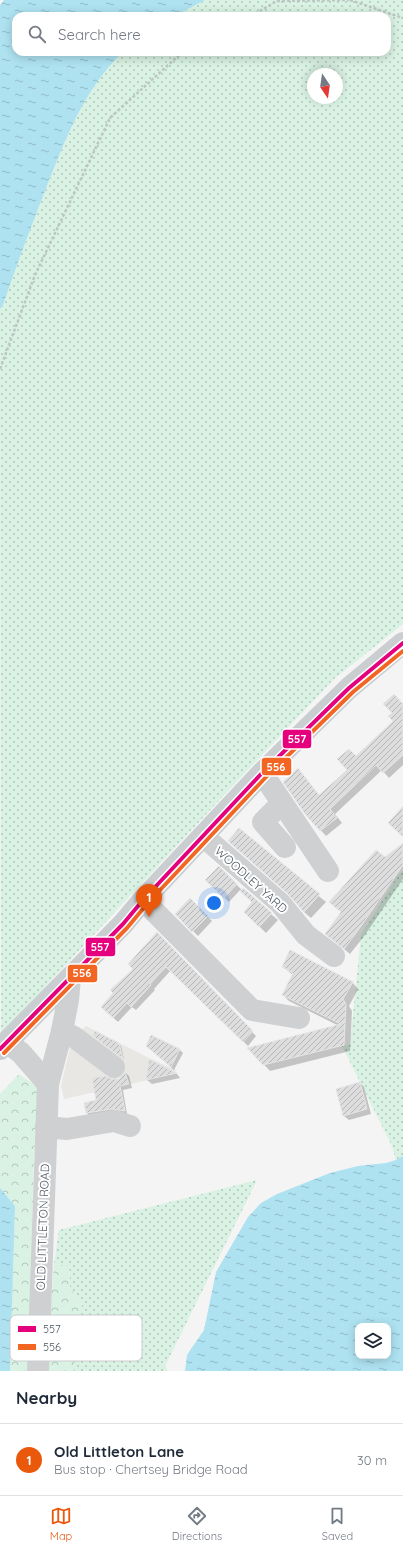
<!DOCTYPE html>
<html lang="en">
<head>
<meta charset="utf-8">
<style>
	body { margin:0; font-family:Quicksand,sans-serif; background:#f2f2f3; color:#1f2937 }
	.controls { position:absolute; right:12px; bottom:12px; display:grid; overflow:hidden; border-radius:8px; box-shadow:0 2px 10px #0003 }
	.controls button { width:36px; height:36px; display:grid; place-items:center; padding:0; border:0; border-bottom:1px solid #e0e1e3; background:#fff; color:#1f2937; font:20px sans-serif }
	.compass { position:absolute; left:307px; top:68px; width:36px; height:36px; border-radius:50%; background:#fff; box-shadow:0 2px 10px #0003; rotate:167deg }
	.you { position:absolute; left:214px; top:903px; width:14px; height:14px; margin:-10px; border:3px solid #fff; border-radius:50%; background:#1a73e8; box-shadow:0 0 0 6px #1a73e833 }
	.badge { display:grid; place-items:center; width:26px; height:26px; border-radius:50%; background:#ea580c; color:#fff; font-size:13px; font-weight:700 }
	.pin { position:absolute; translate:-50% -33px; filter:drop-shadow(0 1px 2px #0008) }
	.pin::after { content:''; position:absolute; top:21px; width:14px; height:12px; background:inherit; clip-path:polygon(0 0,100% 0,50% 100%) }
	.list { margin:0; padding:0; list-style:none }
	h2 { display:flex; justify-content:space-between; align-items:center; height:52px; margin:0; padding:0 16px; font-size:17px }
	h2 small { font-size:13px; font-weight:400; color:#747a83 }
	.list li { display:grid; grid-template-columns:26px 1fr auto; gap:12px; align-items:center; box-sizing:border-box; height:72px; padding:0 16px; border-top:1px solid #e0e1e3 }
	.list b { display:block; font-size:15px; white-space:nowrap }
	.list p { margin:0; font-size:13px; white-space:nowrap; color:#747a83 }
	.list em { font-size:13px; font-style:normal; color:#747a83 }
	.icon { flex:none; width:22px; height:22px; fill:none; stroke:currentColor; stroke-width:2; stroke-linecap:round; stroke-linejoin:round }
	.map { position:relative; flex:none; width:403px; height:1371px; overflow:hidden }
	.search { position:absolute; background:#fff; box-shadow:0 2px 10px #0003; left:12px; right:12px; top:12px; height:44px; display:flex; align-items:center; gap:10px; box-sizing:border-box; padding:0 14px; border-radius:12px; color:#747a83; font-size:15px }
	.sheet { height:124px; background:#fff }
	nav { display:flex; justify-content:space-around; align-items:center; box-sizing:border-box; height:56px; border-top:1px solid #e0e1e3; background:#fff; font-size:11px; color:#747a83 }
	nav a { display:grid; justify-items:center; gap:2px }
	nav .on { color:#ea580c }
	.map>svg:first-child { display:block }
	.commercial { fill:#e8e7e3 }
	.grass { fill:url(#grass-dots); fill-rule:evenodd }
	.forest { fill:url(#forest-crowns) }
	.water { fill:url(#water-ripples); fill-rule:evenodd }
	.shadow { fill:#0003 }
	.building { fill:url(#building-hatch); stroke:#e5e6e7 }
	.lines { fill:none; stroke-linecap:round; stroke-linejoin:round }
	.path { stroke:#bcc7c4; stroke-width:2.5; stroke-dasharray:3 2; stroke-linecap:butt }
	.minor { stroke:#ced0d2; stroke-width:22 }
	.major { stroke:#caced1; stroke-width:22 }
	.bus-1-casing { stroke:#fff; stroke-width:7 }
	.bus-2-casing { stroke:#fff; stroke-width:7 }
	.bus-1 { stroke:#e5007d; stroke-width:4 }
	.bus-2 { stroke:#f26522; stroke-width:4 }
	.labels { text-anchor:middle; stroke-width:4; stroke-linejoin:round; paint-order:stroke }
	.street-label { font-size:12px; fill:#4a5661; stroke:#fff }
	.key { fill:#fff; stroke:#c9ccd0; stroke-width:1 }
	.key-label { font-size:11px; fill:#4a5661 }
	.line-badge { stroke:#fff; stroke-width:1.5 }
	.badge-label { font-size:11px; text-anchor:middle; font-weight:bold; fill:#fff }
</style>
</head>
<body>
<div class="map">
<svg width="403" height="1371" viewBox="0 0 403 1371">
	<defs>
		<pattern id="grass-dots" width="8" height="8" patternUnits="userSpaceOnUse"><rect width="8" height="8" fill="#d9f2e3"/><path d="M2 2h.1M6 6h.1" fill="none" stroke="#b2c7bb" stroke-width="1.8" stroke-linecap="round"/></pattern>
		<pattern id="forest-crowns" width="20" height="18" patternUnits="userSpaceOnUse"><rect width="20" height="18" fill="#d9f2e3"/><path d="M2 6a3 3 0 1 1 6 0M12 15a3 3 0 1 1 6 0" fill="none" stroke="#b2c7bb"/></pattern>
		<pattern id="water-ripples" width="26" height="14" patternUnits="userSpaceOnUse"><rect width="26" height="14" fill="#aee2f0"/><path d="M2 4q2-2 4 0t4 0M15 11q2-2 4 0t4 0" fill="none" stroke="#90bac6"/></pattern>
		<pattern id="building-hatch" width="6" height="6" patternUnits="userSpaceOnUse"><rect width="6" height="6" fill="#ddddde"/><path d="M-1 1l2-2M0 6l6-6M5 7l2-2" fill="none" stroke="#b5b6b7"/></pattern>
	</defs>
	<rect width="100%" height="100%" fill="#f4f4f4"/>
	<path class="commercial" d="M86,1026L149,1058L176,1070L166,1076L64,1099L61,1086L72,1039Z"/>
	<g class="grass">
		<path d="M205,0H403V624L335,678L228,791L1,1034L0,309L3,305C16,266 31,227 46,188C66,139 84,89 123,52H387V16H175ZM313,74H337V98H313Z"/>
		<path d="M403,871V1156L396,1160L392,1146L342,1046L350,1044L361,935L398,875Z"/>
		<path d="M257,1180L165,1366L168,1371H74L82,1302L70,1289L69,1266L54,1264L59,1230Z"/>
	</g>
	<g class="forest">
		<path d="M19,1074L40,1089L34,1154L28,1371H10L15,1206L0,1188V1094Z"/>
		<path d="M54,1264L69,1266L70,1289L82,1302L74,1371H46Z"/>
	</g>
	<g class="water">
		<path d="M4,0H205L175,16H16V52H123C83,90 65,141 45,191C30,229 16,267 3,305L0,309V5Z"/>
		<path d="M403,1156V1371H185L187,1355L204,1330L216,1272L248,1217L261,1203L277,1194L330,1173L358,1166L386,1163L396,1160ZM358,1326H388V1356H358Z"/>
		<path d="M0,1188L15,1206L10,1371H0Z"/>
	</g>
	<g class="shadow">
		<path d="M403,705V765L389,778L382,770L335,814L342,823L326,836L306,814L320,796L348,770L356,757L395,721Z"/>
		<path d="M239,830L326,902L311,918L304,912Z"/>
		<path d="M403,844V879L365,935L350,954L333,940L385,859Z"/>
		<path d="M219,868L242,890L278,920L266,933L245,912L253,903L240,890L229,902L206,880Z"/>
		<path d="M190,899L212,921L198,936L176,914Z"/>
		<path d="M157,934L256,1036L248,1046L171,970L154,989L155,990L136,1010L132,1007L118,1022L107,1012Z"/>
		<path d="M283,967L352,982L358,989L349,1006L352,1011L350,1051L270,1071L249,1049L339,1026L289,1001L283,995L293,975Z"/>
		<path d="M152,1036L180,1050L183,1053L174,1070L151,1049Z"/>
		<path d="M97,1038L118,1044L121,1046L124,1059Z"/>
		<path d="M150,1060L177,1074L180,1078L152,1084L147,1080Z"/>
		<path d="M126,1073L129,1076L132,1088L123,1090L127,1114L116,1112L90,1116L87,1113L97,1101L112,1080H119Z"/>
		<path d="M360,1083L364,1087L371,1114L349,1120L344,1116Z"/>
	</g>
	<g class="building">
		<path d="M394,694L402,703L403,702V755L383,773L376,765L330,809L337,818L320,831L305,814L283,782L298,768L319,795L347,770L337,759L349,749L356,756L393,721L388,716L392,713L383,704Z"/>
		<path d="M403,806V837L388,823Z"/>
		<path d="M239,828L320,894L304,912L288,894L228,841Z"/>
		<path d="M403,843V865L359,929L344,949L325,934L341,912L329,902L376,850L385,857Z"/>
		<path d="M219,866L237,884L224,898L205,880Z"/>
		<path d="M243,888L272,913L259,927L244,912L252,902L240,891Z"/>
		<path d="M190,898L208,916L192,932L175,914Z"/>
		<path d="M157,932L253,1031L243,1042L166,967L150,984L151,985L131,1007L127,1003L113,1018L101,1007L113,993L110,990L133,969L128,964Z"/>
		<path d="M290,950L353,982L343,999L346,1004L344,1045L263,1065L247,1048L341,1024L282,995L293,973L282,967Z"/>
		<path d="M95,1031L119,1043L123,1059L93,1036Z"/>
		<path d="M151,1035L180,1049L171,1067L146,1046Z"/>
		<path d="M149,1059L177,1073L146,1080Z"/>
		<path d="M125,1072L129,1084L120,1086L125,1111L112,1109L86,1113L84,1103L96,1100L92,1078L105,1076L112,1079H119Z"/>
		<path d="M360,1082L367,1109L343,1116L336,1089Z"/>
	</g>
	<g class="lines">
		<g class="path">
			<path d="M350,0L403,18"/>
			<path d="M251,16L277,1L349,0"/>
			<path d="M0,369L35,275L110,118L178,56L186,52"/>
		</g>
		<g class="minor">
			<path d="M262,773L328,871"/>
			<path d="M282,803L263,822L285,847"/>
			<path d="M203,836L280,903L306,935L334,956"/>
			<path d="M143,900L252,1010L299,1018"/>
			<path d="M62,1031L74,1037L114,1067"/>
			<path d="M7,1042L21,1053L48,1084"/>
			<path d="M46,1127L67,1129L114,1121L130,1126"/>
			<path d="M38,1371L48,1084L62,1031L68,1000L70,978"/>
		</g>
		<path class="major" d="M0,1049L123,924L143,900L262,773L349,688L403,643"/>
		<defs>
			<path id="bus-1" d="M0,1049L123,924L143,900L262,773L349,688L403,643"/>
			<path id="bus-2" d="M4,1053L127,928L147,904L266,777L353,692L403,651"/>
		</defs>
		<use href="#bus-1" class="bus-1-casing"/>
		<use href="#bus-2" class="bus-2-casing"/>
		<use href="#bus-1" class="bus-1"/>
		<use href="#bus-2" class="bus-2"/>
	</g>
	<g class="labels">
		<g class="street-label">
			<text transform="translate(251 880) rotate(42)" y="4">WOODLEY YARD</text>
			<text transform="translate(43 1227) rotate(-88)" y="4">OLD LITTLETON ROAD</text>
		</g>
	</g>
	<rect x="10" y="1315" width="132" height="46" rx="6" class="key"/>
	<rect x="18" y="1326" width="18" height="6" fill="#e5007d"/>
	<rect x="18" y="1344" width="18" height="6" fill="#f26522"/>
	<g class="key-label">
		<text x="43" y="1333">557</text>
		<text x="43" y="1351">556</text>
	</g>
	<g class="line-badge">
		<rect x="282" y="729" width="30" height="20" rx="4" fill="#e5007d"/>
		<rect x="261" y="757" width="31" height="19" rx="4" fill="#f26522"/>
		<rect x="85" y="937" width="31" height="20" rx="4" fill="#e5007d"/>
		<rect x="67" y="964" width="31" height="19" rx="4" fill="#f26522"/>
	</g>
	<g class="badge-label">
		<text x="297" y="743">557</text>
		<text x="276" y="771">556</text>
		<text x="100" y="951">557</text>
		<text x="82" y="977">556</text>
	</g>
</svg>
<div class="controls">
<button><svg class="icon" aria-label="layers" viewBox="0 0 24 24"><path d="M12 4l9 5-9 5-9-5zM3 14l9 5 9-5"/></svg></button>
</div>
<svg class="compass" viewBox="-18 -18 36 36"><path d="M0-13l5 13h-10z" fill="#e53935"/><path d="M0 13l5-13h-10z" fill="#747a83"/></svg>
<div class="you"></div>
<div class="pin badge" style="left:149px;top:917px">1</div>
<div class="search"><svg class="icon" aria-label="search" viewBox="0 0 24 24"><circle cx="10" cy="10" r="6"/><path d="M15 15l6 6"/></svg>Search here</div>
</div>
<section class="sheet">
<h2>Nearby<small></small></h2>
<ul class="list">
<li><span class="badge">1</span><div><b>Old Littleton Lane</b><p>Bus stop · Chertsey Bridge Road</p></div><em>30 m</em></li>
</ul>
</section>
<nav>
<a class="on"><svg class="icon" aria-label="map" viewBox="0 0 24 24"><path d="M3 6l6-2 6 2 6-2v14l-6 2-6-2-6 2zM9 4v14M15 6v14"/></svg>Map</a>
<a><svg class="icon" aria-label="directions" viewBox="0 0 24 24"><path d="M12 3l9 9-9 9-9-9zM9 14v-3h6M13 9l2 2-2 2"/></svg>Directions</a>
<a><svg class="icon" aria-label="saved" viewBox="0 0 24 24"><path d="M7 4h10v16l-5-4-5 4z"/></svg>Saved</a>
</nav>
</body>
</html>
